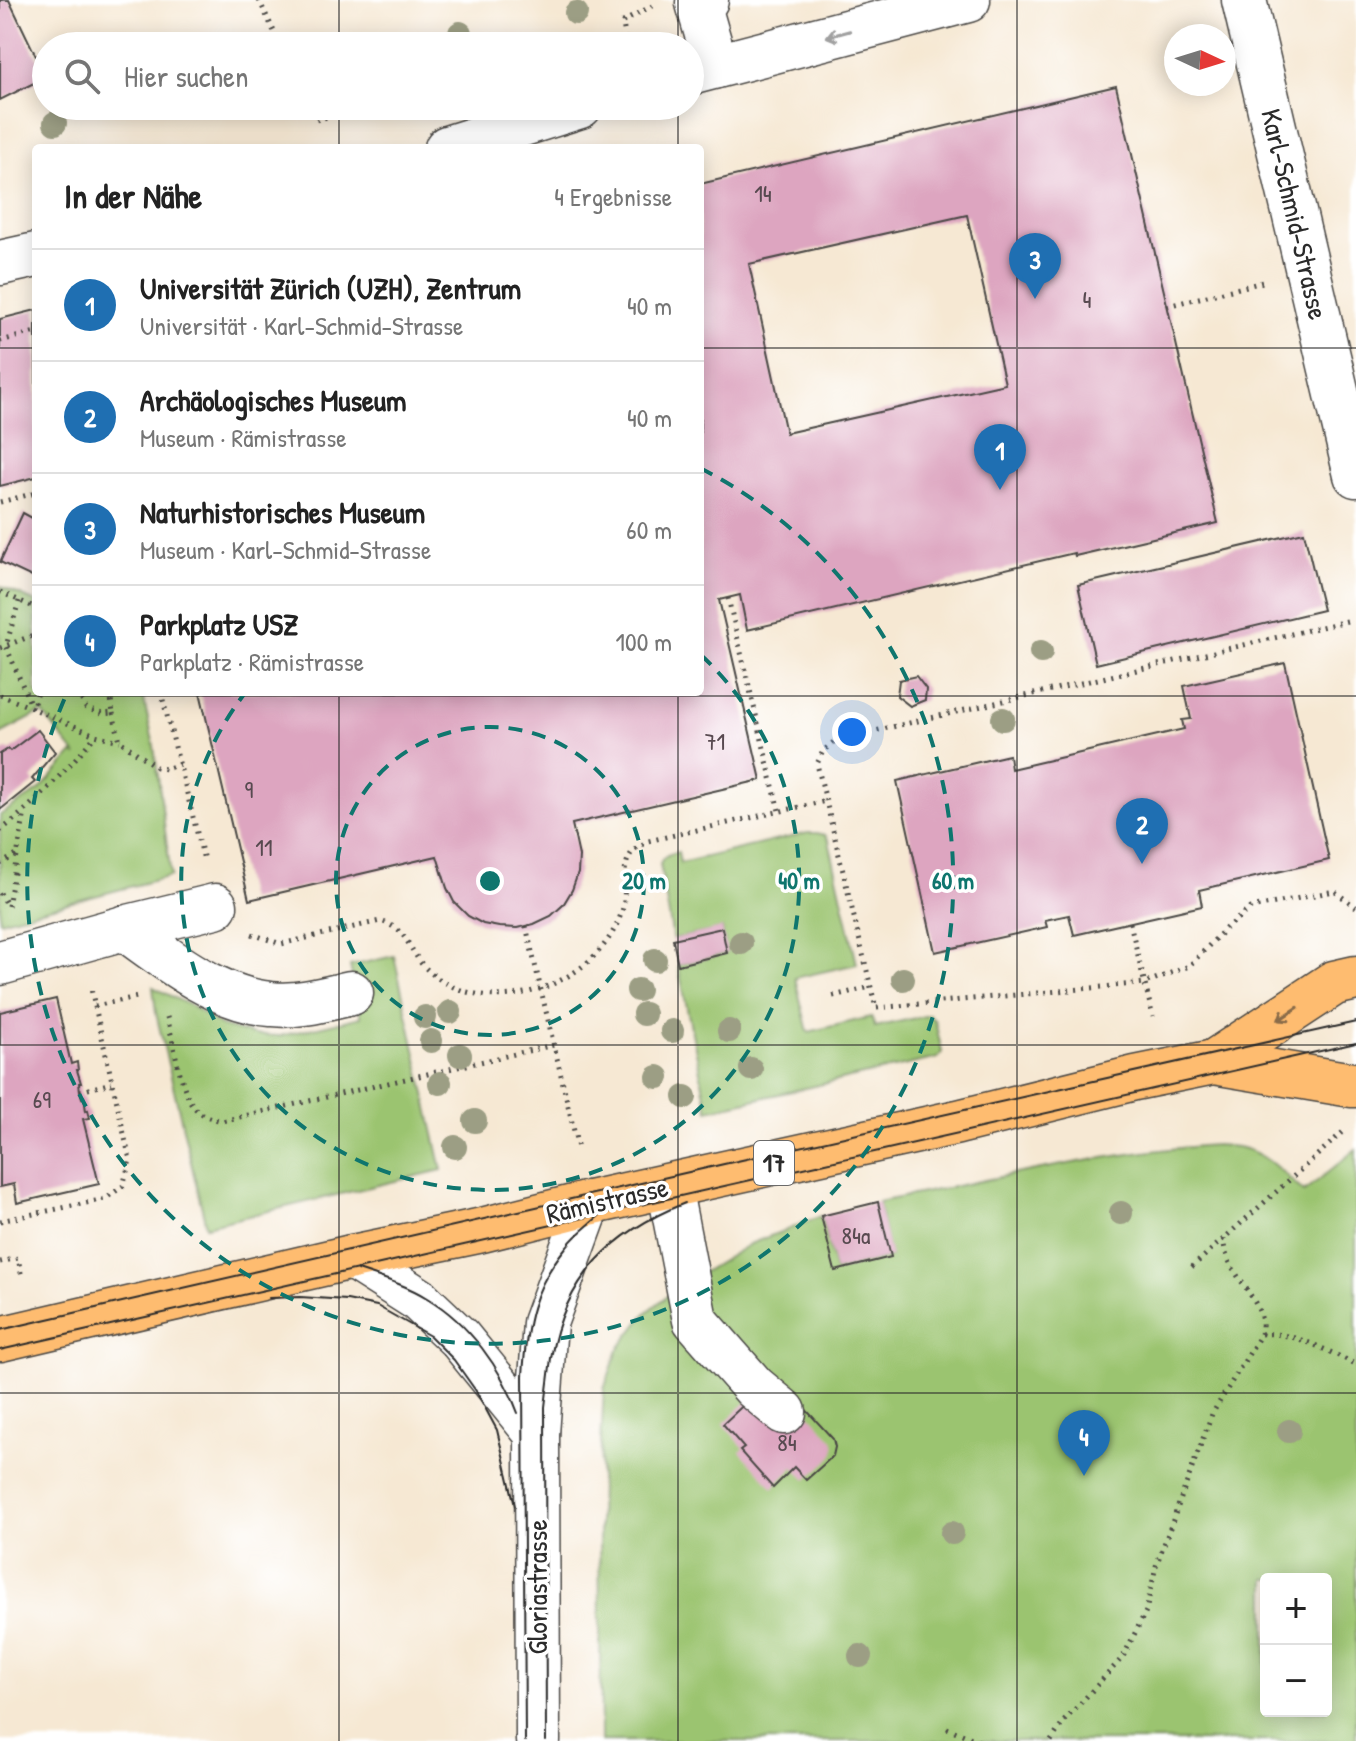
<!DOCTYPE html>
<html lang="de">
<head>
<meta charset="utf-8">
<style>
	body { margin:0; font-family:"Patrick Hand",sans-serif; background:#f2f2f2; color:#222 }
	.controls { position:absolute; right:24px; bottom:24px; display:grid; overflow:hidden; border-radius:8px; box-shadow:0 4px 20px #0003 }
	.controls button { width:72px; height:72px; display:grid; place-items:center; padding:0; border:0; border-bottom:2px solid #e0e0e0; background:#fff; color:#222; font:40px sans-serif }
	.compass { position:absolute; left:1164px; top:24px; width:72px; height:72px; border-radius:50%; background:#fff; box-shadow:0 4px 20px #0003; rotate:94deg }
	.you { position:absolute; left:852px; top:732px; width:28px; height:28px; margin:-20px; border:6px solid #fff; border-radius:50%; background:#1a73e8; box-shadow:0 0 0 12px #1a73e833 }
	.badge { display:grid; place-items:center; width:52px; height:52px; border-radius:50%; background:#1f6fb2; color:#fff; font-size:26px; font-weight:700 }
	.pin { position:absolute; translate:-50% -66px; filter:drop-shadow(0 2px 4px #0008) }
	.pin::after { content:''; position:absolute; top:42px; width:28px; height:24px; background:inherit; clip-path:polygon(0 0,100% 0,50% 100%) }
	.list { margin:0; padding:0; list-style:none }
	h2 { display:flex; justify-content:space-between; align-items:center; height:104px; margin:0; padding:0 32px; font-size:34px }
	h2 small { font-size:26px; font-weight:400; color:#767676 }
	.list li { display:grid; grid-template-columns:52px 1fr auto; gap:24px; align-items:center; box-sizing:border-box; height:112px; padding:0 32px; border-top:2px solid #e0e0e0 }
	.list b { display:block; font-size:30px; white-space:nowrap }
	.list p { margin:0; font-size:26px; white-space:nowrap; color:#767676 }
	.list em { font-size:26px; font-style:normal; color:#767676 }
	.icon { flex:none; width:44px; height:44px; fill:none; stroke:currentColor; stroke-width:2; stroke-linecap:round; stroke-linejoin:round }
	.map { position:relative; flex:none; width:1356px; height:1741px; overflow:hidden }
	.search { position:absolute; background:#fff; box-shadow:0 4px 20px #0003; left:32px; top:32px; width:672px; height:88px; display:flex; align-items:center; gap:20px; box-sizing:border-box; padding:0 28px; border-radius:44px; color:#767676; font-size:30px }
	.panel { position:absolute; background:#fff; box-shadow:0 4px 20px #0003; left:32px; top:144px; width:672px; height:552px; border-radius:8px }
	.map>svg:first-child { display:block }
	.green { fill:#9bc470; stroke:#63784e; stroke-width:2; fill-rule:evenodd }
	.building { fill:#dda5c0; fill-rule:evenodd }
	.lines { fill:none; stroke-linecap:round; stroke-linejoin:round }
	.minor-casing { stroke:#494744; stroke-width:47 }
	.major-casing { stroke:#494744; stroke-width:47 }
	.path { stroke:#494744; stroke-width:5; stroke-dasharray:2 6; stroke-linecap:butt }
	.minor { stroke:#fff; stroke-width:44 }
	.major { stroke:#febc70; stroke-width:44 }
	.tram { stroke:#2b2b2b; stroke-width:2 }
	.tree { fill:#9c9e84 }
	.oneway { stroke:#a0a0a0 }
	.oneway2 { stroke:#8a6c4a }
	.grid { fill:none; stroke:#2b2b2b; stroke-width:2; stroke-opacity:0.55 }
	.ring { fill:none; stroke:#0f766e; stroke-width:4; stroke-dasharray:14 10 }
	.labels { text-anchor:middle; stroke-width:7; stroke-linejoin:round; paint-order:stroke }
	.number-label { font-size:24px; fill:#584a50 }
	.shield { fill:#fff; stroke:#6b6b6b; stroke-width:2 }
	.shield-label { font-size:26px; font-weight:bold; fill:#2b2b2b }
	.street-label { font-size:28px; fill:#2b2b2b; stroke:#fff }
	.centre { fill:#0f766e; stroke:#fff; stroke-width:4 }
	.ring-label { font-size:24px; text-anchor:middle; font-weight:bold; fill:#0f766e; stroke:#fff; stroke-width:7; stroke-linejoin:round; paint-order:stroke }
</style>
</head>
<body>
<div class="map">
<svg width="1356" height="1741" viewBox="0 0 1356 1741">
	<rect width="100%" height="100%" fill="#fff"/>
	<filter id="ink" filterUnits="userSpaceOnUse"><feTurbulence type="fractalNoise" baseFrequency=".0125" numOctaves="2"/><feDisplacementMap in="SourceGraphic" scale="16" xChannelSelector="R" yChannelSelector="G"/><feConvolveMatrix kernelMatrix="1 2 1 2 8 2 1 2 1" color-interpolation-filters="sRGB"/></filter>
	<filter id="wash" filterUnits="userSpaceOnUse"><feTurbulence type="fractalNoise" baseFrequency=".006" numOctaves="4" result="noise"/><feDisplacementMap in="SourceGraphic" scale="32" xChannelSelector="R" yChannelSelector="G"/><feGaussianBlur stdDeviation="1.8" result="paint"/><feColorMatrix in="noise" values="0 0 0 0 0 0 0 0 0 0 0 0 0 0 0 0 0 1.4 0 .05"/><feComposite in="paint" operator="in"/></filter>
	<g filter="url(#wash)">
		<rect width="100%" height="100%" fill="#f6e8d3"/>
		<g class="green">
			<path d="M0,586L36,602V692H142L154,746L171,876L0,921V815L40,790L73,753L77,756L42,712L0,734Z"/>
			<path d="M808,833H817L825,835L829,841L857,964L795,978L808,1032L871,1017L875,1027L929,1015L935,1021L942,1052L938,1058L708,1110L678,965L727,953L722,929L673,939L660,864C663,855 669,854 678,852L680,863Z"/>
			<path d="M394,956L442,1170L206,1226L156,1013L153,987L191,1006L221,1026L254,1035L280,1036L361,1017L350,966Z"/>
			<path d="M1216,1145C1225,1146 1234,1146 1242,1148C1267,1154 1285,1175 1304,1192L1356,1149V1741H601L599,1520L601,1442L604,1389L618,1350L646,1313L677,1288L750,1244L821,1216L835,1271L890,1257L878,1202C990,1180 1102,1152 1216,1145ZM1266,1579H1326V1711H1266Z"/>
		</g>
		<g id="blocks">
			<g class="building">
				<path d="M0,0H9L46,77L0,100Z"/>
				<path d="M1116,86L1218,523L1075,556L1074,553L747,630L740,595L719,600L761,780L572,824L579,856L578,873L572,890L563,905L551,916L534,924L517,928L499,927L483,924L468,916L454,902L447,888L437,856L249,900L200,692H700V184ZM967,215L1005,384L786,433L749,264Z"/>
				<path d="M36,310V477L0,486V319Z"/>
				<path d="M23,513L36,520V579L0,562Z"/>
				<path d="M1304,532L1323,610L1096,664L1078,585Z"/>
				<path d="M1285,663L1329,860L1199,890L1202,906L1074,935L1069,915L1045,920L1047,927L935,952L897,781L1009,755L1011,769L1184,729L1182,720L1191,719L1184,686Z"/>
				<path d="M916,676L926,689L925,700L910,706L897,696L899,680Z"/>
				<path d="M38,730L55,752L32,779L35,782L0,810V754L8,749L10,751Z"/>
				<path d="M722,928L727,953L678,965L673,939Z"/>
				<path d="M56,999L71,1064L77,1062L78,1070H77L81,1083H79L80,1091L82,1098L84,1097L86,1111L88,1110L90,1118L83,1119L99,1184L17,1203L14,1184L0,1187V1012Z"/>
				<path d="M878,1202L891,1257L835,1271L821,1216Z"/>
				<path d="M753,1396L799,1402L833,1439L835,1447L833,1456L806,1480L794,1467L773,1488L740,1451L744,1448L723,1424Z"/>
			</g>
		</g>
	</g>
	<g filter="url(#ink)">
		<use href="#blocks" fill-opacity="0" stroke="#494744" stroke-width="2"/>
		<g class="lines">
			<defs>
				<g id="minor">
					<path d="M706,0L698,3L716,66"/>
					<path d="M1244,0L1356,475"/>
					<path d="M690,73L968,0"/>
					<path d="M447,148L580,106"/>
					<path d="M0,263L36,255"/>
					<path d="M124,928C165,958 218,1000 271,1004C298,1007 325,999 351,993"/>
					<path d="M0,963L124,928L215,906"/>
					<path d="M669,1186L695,1320L754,1387L784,1412"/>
					<path d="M352,1257L418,1299L460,1339L537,1434"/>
					<path d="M538,1741L537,1434L545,1323L589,1203"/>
				</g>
				<g id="major">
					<path d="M1214,1062L1334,983L1356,978"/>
					<path d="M0,1339L352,1257L478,1231L589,1203L958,1122L1135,1078L1214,1062L1352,1085H1356"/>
				</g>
			</defs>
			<use href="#minor" class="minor-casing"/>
			<use href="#major" class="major-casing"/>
			<g class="path">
				<path d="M259,0L281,46"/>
				<path d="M626,46L623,22L652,6"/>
				<path d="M309,106L316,120L370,106"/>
				<path d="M1167,306L1263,282"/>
				<path d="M0,341L36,332"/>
				<path d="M0,502L36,493"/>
				<path d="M0,592L36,608"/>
				<path d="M728,598L779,811"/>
				<path d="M19,601L6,646L32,708L95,735L120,741"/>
				<path d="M1347,621L836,740L823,751L817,764L876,1008L1145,983L1189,966L1228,926L1251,908L1334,891L1356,907"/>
				<path d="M0,648L36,634"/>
				<path d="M82,692L81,699L86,708L102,714L113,713L110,692"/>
				<path d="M161,692L204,860"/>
				<path d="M0,695L32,708L38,692"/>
				<path d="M113,713L120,741L156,767L165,769L180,764"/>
				<path d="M0,831C36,803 65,771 95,736"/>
				<path d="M0,864L17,855"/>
				<path d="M0,893L8,906"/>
				<path d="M8,906L25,812"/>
				<path d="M1130,923L1153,1017"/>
				<path d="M526,926L578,1148"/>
				<path d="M252,934L281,944L380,921C406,929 406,943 421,963C433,977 450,987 467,992C528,1008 603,972 622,911C628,892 619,868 633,851C636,847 644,844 648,841L826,801"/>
				<path d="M833,996L871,987"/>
				<path d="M95,1006L137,997"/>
				<path d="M167,1017C173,1039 181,1092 194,1107C202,1116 211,1118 222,1121L554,1045"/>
				<path d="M80,1091L112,1083"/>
				<path d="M0,1221L105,1199L123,1186L130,1160L91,989"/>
				<path d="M0,1262L18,1258L22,1278"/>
				<path d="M1192,1267L1343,1132"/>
				<path d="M1261,1334C1294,1331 1326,1351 1356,1364"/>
				<path d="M947,1728L979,1741"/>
				<path d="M1051,1741L1065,1720L1123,1657L1146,1611L1156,1566L1212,1414L1261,1334C1270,1302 1222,1272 1224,1239"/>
			</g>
			<use href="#minor" class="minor"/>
			<use href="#major" class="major"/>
			<g class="tram">
				<path d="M358,1270C382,1278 406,1285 427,1298C469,1323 501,1368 518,1413"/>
				<path d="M269,1298L300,1297L347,1300L377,1306L430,1336L454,1360L476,1391L497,1430L515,1506"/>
				<path d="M0,1330L724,1164L1356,1022"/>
				<path d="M0,1350L1356,1043"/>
				<path d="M525,1741L523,1376C526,1324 533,1287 567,1246C576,1234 589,1225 600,1215"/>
				<path d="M546,1741L545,1407C547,1391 549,1375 551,1358C564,1279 612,1232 685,1203"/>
			</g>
		</g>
		<g class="tree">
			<circle cx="576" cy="13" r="12"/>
			<circle cx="460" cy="33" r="12"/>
			<circle cx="55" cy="123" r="12"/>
			<circle cx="1041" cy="652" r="12"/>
			<circle cx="1003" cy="719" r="12"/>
			<circle cx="741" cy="943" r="12"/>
			<circle cx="655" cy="960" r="12"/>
			<circle cx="903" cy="979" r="12"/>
			<circle cx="638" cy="990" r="12"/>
			<circle cx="450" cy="1012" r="12"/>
			<circle cx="644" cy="1014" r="12"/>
			<circle cx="425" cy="1017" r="12"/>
			<circle cx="672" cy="1031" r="12"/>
			<circle cx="729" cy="1031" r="12"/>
			<circle cx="431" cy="1041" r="12"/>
			<circle cx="460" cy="1055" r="12"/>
			<circle cx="751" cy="1069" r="12"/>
			<circle cx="658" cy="1077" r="12"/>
			<circle cx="440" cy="1083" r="12"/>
			<circle cx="685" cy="1097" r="12"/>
			<circle cx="475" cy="1121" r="12"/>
			<circle cx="455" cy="1147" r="12"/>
			<circle cx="1121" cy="1213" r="12"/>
			<circle cx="1289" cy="1431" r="12"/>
			<circle cx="952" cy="1533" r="12"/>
			<circle cx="860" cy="1656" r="12"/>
		</g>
		<defs><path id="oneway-shaft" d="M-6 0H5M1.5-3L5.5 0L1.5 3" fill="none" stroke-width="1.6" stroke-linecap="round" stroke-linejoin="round" transform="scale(2)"/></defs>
		<use class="oneway" href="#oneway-shaft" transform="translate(838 34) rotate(165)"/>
		<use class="oneway2" href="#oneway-shaft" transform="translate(1288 1014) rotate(147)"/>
	</g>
	<path class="grid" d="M339,0V46M678,0V46M1017,0V1741M339,106V148M678,106V148M0,348H36M700,348H1356M339,692V1741M678,692V1741M0,696H1356M0,1045H1356M0,1393H1356"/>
	<g class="ring">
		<circle cx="490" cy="881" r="154"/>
		<path d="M701 655A309 309 0 1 1 245 693"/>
		<path d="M700 468A463 463 0 1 1 67 693"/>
	</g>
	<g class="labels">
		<g class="number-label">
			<text x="763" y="202">14</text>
			<text x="1087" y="308">4</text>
			<text x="715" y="750">71</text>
			<text x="249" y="798">9</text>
			<text x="264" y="856">11</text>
			<text x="42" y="1108">69</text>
			<text x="856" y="1244">84a</text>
			<text x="787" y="1451">84</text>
		</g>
		<rect class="shield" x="754" y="1141" width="40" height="44" rx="6"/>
		<g class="shield-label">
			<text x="774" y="1172">17</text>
		</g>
		<g class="street-label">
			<text transform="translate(1295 214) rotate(77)" y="10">Karl-Schmid-Strasse</text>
			<text transform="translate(607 1200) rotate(-13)" y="10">Rämistrasse</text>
			<text transform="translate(537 1587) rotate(-90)" y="10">Gloriastrasse</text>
		</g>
	</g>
	<circle cx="490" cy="881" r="12" class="centre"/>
	<g class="ring-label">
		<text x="644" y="889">20 m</text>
		<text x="799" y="889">40 m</text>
		<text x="953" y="889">60 m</text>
	</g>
</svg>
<div class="controls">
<button>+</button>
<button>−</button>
</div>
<svg class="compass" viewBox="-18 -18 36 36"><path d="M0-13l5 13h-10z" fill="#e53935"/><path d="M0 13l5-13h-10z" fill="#767676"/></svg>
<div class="you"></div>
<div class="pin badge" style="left:1000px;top:490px">1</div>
<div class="pin badge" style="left:1142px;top:864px">2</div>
<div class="pin badge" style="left:1035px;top:299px">3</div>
<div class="pin badge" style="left:1084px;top:1476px">4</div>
<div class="search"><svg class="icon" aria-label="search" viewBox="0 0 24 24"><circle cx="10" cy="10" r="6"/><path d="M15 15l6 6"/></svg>Hier suchen</div>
<section class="panel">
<h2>In der Nähe<small>4 Ergebnisse</small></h2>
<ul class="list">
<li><span class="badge">1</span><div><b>Universität Zürich (UZH), Zentrum</b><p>Universität · Karl-Schmid-Strasse</p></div><em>40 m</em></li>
<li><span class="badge">2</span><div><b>Archäologisches Museum</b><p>Museum · Rämistrasse</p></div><em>40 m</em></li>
<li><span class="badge">3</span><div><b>Naturhistorisches Museum</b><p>Museum · Karl-Schmid-Strasse</p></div><em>60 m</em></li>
<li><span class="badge">4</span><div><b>Parkplatz USZ</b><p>Parkplatz · Rämistrasse</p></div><em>100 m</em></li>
</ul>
</section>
</div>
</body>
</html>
